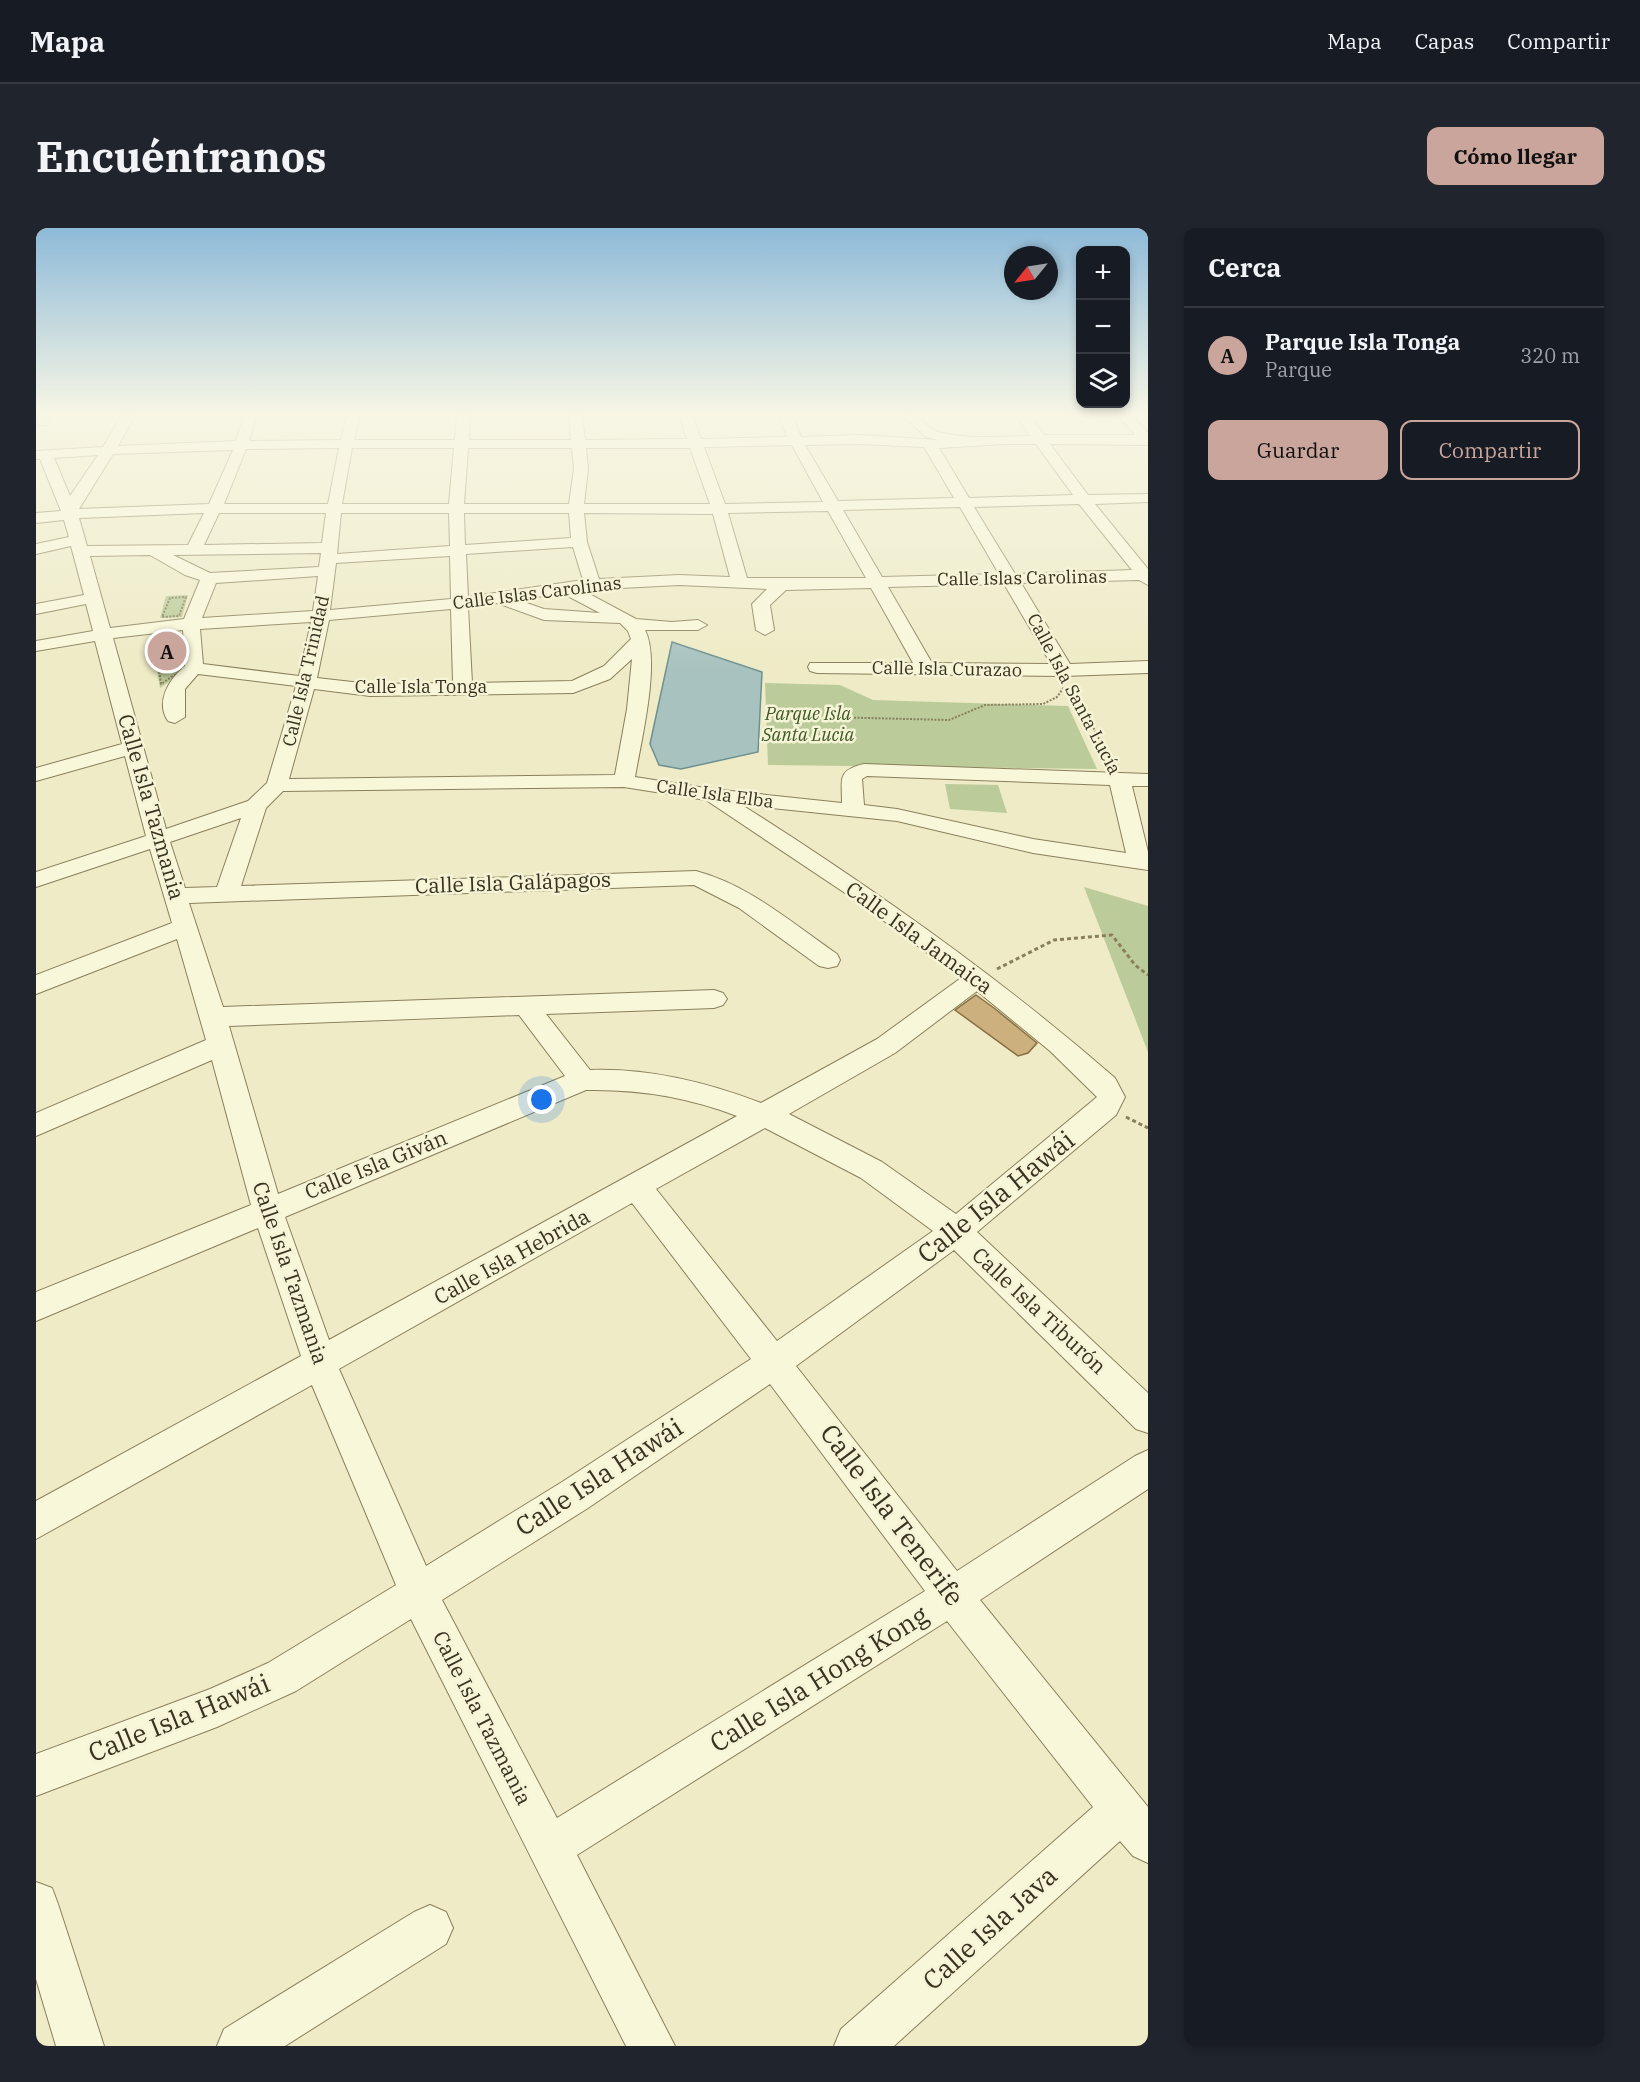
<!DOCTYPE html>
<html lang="es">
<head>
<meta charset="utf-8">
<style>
	body { margin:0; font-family:"IBM Plex Serif",serif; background:#20242c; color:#f1f3f6 }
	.controls { position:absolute; right:18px; top:18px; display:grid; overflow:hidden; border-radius:12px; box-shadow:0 3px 9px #0003 }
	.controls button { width:54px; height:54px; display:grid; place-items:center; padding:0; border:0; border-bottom:2px solid #363941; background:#171b24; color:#f1f3f6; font:30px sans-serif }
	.compass { position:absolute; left:968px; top:18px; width:54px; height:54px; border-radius:50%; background:#171b24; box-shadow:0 3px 9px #0003; rotate:240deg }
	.you { position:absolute; left:506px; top:872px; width:21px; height:21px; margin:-15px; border:4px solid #fff; border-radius:50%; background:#1a73e8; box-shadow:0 0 0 9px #1a73e833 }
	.badge { display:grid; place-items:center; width:39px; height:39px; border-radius:50%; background:#c9a59b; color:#111; font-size:20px; font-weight:700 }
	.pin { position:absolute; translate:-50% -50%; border:3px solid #fff; box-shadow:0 2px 6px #0006 }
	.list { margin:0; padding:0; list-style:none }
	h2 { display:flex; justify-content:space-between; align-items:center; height:78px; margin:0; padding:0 24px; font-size:26px }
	h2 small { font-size:20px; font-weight:400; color:#9ea1a6 }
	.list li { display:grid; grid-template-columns:39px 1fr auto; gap:18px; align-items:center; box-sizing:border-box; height:96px; padding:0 24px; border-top:2px solid #363941 }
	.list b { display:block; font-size:22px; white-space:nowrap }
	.list p { margin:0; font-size:20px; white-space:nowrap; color:#9ea1a6 }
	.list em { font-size:20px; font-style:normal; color:#9ea1a6 }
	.actions { display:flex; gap:12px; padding:18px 24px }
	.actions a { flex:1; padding:14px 0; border:2px solid #c9a59b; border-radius:12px; text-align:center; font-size:21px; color:#c9a59b }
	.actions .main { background:#c9a59b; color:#111 }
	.icon { flex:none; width:33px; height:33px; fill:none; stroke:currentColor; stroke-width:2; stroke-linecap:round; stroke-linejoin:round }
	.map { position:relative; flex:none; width:1112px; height:1818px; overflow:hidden; border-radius:12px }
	header { display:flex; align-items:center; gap:36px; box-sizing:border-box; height:84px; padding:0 30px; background:#171b24; border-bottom:2px solid #363941 }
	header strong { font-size:28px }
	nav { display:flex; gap:33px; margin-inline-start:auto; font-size:21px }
	.intro { display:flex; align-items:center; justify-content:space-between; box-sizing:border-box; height:144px; padding:0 36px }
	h1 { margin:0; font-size:42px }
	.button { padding:15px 27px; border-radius:12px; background:#c9a59b; color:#111; font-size:21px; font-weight:700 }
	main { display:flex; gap:36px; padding:0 36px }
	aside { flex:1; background:#171b24; border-radius:12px; box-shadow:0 3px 9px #0003 }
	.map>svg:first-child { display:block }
	.green { fill:#bbcc9a }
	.water { fill:#a8c2c0; stroke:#6e9090; stroke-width:1.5 }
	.building { fill:#ccb07d; stroke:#886e42; stroke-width:1.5 }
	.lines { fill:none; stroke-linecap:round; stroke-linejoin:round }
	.minor-casing { stroke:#8a7f5c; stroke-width:2 }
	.path-far1 { stroke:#8a7f5c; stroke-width:2; stroke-dasharray:2 1.5; stroke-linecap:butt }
	.path { stroke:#8a7f5c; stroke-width:3; stroke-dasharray:4 3; stroke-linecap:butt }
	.minor { fill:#f9f7da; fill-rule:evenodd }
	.labels { text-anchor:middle; stroke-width:5; stroke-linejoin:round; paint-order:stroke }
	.far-street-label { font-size:18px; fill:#3a3220; stroke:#f5f4d6 }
	.far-park-label { font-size:18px; font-style:italic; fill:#3f5626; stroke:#f5f4d6 }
	.street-label { font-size:21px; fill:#3a3220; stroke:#f5f4d6 }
	.near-street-label { font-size:26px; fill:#3a3220; stroke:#f5f4d6 }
</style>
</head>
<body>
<header>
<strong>Mapa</strong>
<nav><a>Mapa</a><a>Capas</a><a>Compartir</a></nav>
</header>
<div class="intro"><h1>Encuéntranos</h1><a class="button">Cómo llegar</a></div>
<main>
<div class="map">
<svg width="1112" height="1818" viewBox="0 0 1112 1818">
	<rect width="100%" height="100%" fill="#eeebc6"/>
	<g class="green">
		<path d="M152,367L146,389L124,390L130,368Z"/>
		<path d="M114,403L140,404L151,442L124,460Z"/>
		<path d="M729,455L804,457L837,472L1032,478L1061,541L732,537Z"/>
		<path d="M909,556L962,557L971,585L914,581Z"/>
		<path d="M1048,659L1112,678V824Z"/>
	</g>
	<path class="water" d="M636,414L726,444L722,524L645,541L623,537L614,516Z"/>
	<path class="building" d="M940,767L958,780L1001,815L992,825L982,828L919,782Z"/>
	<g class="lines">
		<defs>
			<g id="minor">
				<path d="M2,187H15L12,197H2Z"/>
				<path d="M86,187H99L82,218L200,213L208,187H221L213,213L305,212L311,187H324L318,212H419L421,187H434L433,212H535L533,187H546L549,212L651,211L643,187H656L665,211L751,209L743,187H756L765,209L823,207L902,212L890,209L866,187C892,187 885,199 903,204C932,212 965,208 994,208L980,187H993L1008,207H1099L1082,187H1095L1112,205V217L1014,216L1052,267L1112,266V274L1059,276L1112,341V357L1103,352L985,355L1034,436L1112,433V445L1028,448L781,445L774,443L772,439L774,435H877L835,360L750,362L734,377L738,402L729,407L720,402L716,376L731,361L643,357L546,362L600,391L636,394L662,392L671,397L662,402H609C625,433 605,513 599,549L676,561L806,575C806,551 801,542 828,536L1112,546V558H1096L1112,624V642L997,625L861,593L706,577C837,660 962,748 1079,850L1089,869L1080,887L941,1004L1112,1165V1205L1100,1201L918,1022L760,1138L921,1343L1099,1228L1112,1222V1261L944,1372L1112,1579V1635L1097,1628L1084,1613L858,1818H798L805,1801L1057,1579L911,1393L541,1627L639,1818H590L375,1391L260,1463L181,1499L0,1568V1526L174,1461L232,1435L360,1357L276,1157L0,1311V1273L265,1128L222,1000L0,1093V1064L215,977L176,832L0,908V885L170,812L141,711L0,766V747L136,695L114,621L0,659V644L110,608L89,528L0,553V540L86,516L59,413L0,423V413L57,403L50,376L0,386V376L48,367L35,318L0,326V316L33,309L28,292L0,295V285L25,283L4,231H0V223L67,219ZM823,216L888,219L918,270L802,273L769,217ZM968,216H1000L1037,267L933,270L903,220ZM756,217L787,274L689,276L668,219ZM303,220L292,276H188L210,221ZM316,220H418L413,276H306ZM432,220H536L538,241L533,276H428ZM550,220H654L674,276H548L552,241ZM197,222L173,276L43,281L77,226ZM62,227L34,268L18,230ZM1043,276L1096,342L979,346L938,279ZM924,279L963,346L846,349L807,282ZM792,283L830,350H711L692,285ZM168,285L152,317L51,318L43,290ZM183,285H290L286,315L168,317ZM305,285H413L414,318L301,326ZM428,285H533L535,310L429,317ZM548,285L677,286L694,349L643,347L563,351L551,314ZM537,319L547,352L432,369L430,326ZM285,325L283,339L174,345L137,327ZM114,327L149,347L164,352L148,391L74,400L54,328ZM414,328L415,371L294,382L300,335ZM282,348L277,383L166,390L180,355ZM968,356L1015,436L896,435L852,359ZM526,365L564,385L508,381L482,372ZM461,375L508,392L584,395L592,403L595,411L568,438L536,453L436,455L432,379ZM415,381L417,455L334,456L281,450L293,392ZM275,394L263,448L167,436L164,401ZM147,402L149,438C133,451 119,474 132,493L139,495L149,489V461L162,446L260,458L231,555L212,573L130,601L77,410ZM596,431L591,481L579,547L253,551L278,461L334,468L537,465L574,451ZM831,548L1074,557L1090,625L997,611L861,581L828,577L826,551ZM588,559L670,572L821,673L925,750L841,811L725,875C670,854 613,840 554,842L510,786L678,780L687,777L691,771L687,765L678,762L187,779L153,675L658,657L703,680L783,738L792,740L801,738L804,732L801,726C756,695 713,657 660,643L205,658L230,580L247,563ZM205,590L181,659L149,660L134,614ZM941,763L1014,823L1061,869L920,986L846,934L753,886L859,825ZM483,787L529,848L242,966L193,798ZM550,862C602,861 652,869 701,888L293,1112L249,989ZM729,900L825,950L897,1003L741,1113L620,961ZM596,975L715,1131L526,1254L390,1338L303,1141ZM734,1156L889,1363L521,1590L406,1372L552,1280Z"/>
				<path d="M0,1654L16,1660L22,1676L68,1818H20L0,1751Z"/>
				<path d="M394,1677L410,1684L417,1700L410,1716L249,1818H181L188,1801L378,1684Z"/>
			</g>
		</defs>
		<use href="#minor" class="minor-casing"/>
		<g class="path-far1">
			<path d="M150,369L143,388L126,389L134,370Z"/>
			<path d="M118,406H136L146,442L125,456Z"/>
			<path d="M1037,459L1075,535"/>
			<path d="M790,489L913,492L949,477L1007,476L1021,469L1028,459"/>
		</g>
		<g class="path">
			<path d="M961,741L1018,712L1076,707L1099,737L1112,747"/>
			<path d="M1090,889L1112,900"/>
		</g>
		<use href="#minor" class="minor"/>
	</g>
	<linearGradient id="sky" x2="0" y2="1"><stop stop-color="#8ebad8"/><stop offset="0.42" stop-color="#f7f6e5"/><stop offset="1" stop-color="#f7f6e5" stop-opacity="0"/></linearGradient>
	<rect width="1112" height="442" fill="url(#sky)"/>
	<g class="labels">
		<g class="far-street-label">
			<text transform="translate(986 350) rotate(-1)" y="6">Calle Islas Carolinas</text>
			<text transform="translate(501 365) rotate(-7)" y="6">Calle Islas Carolinas</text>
			<text transform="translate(911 441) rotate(1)" y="6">Calle Isla Curazao</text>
			<text transform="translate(270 443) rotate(-77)" y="6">Calle Isla Trinidad</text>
			<text x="385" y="465">Calle Isla Tonga</text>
			<text transform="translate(1038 466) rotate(62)" y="6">Calle Isla Santa Lucía</text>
			<text transform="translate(679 566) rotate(8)" y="6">Calle Isla Elba</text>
		</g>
		<g class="far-park-label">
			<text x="772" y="492">Parque Isla<tspan x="772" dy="21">Santa Lucia</tspan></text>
		</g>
		<g class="street-label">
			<text transform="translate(115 579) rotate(74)" y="7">Calle Isla Tazmania</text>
			<text transform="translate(477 655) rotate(-2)" y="7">Calle Isla Galápagos</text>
			<text transform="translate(883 710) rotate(36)" y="7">Calle Isla Jamaica</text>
			<text transform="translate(340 937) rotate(-22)" y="7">Calle Isla Giván</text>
			<text transform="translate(476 1029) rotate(-29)" y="7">Calle Isla Hebrida</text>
			<text transform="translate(254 1045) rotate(71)" y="7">Calle Isla Tazmania</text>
			<text transform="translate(1003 1083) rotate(43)" y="7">Calle Isla Tiburón</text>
			<text transform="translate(446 1490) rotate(63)" y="7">Calle Isla Tazmania</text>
		</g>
		<g class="near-street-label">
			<text transform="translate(960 969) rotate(-39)" y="9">Calle Isla Hawái</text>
			<text transform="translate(563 1249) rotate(-33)" y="9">Calle Isla Hawái</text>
			<text transform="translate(856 1287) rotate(53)" y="9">Calle Isla Tenerife</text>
			<text transform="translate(783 1451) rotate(-32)" y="9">Calle Isla Hong Kong</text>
			<text transform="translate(143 1490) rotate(-22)" y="9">Calle Isla Hawái</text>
			<text transform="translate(954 1700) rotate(-42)" y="9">Calle Isla Java</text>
		</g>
	</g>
</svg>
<div class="controls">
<button>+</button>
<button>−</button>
<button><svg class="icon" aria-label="layers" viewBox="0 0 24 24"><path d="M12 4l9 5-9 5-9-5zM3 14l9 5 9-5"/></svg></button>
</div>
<svg class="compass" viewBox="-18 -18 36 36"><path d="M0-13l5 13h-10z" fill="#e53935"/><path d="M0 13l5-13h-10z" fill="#9ea1a6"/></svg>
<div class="you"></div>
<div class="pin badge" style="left:131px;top:423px">A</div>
</div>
<aside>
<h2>Cerca<small></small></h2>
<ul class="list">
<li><span class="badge">A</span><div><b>Parque Isla Tonga</b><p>Parque</p></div><em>320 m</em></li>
</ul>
<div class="actions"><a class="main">Guardar</a><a>Compartir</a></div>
</aside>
</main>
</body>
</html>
